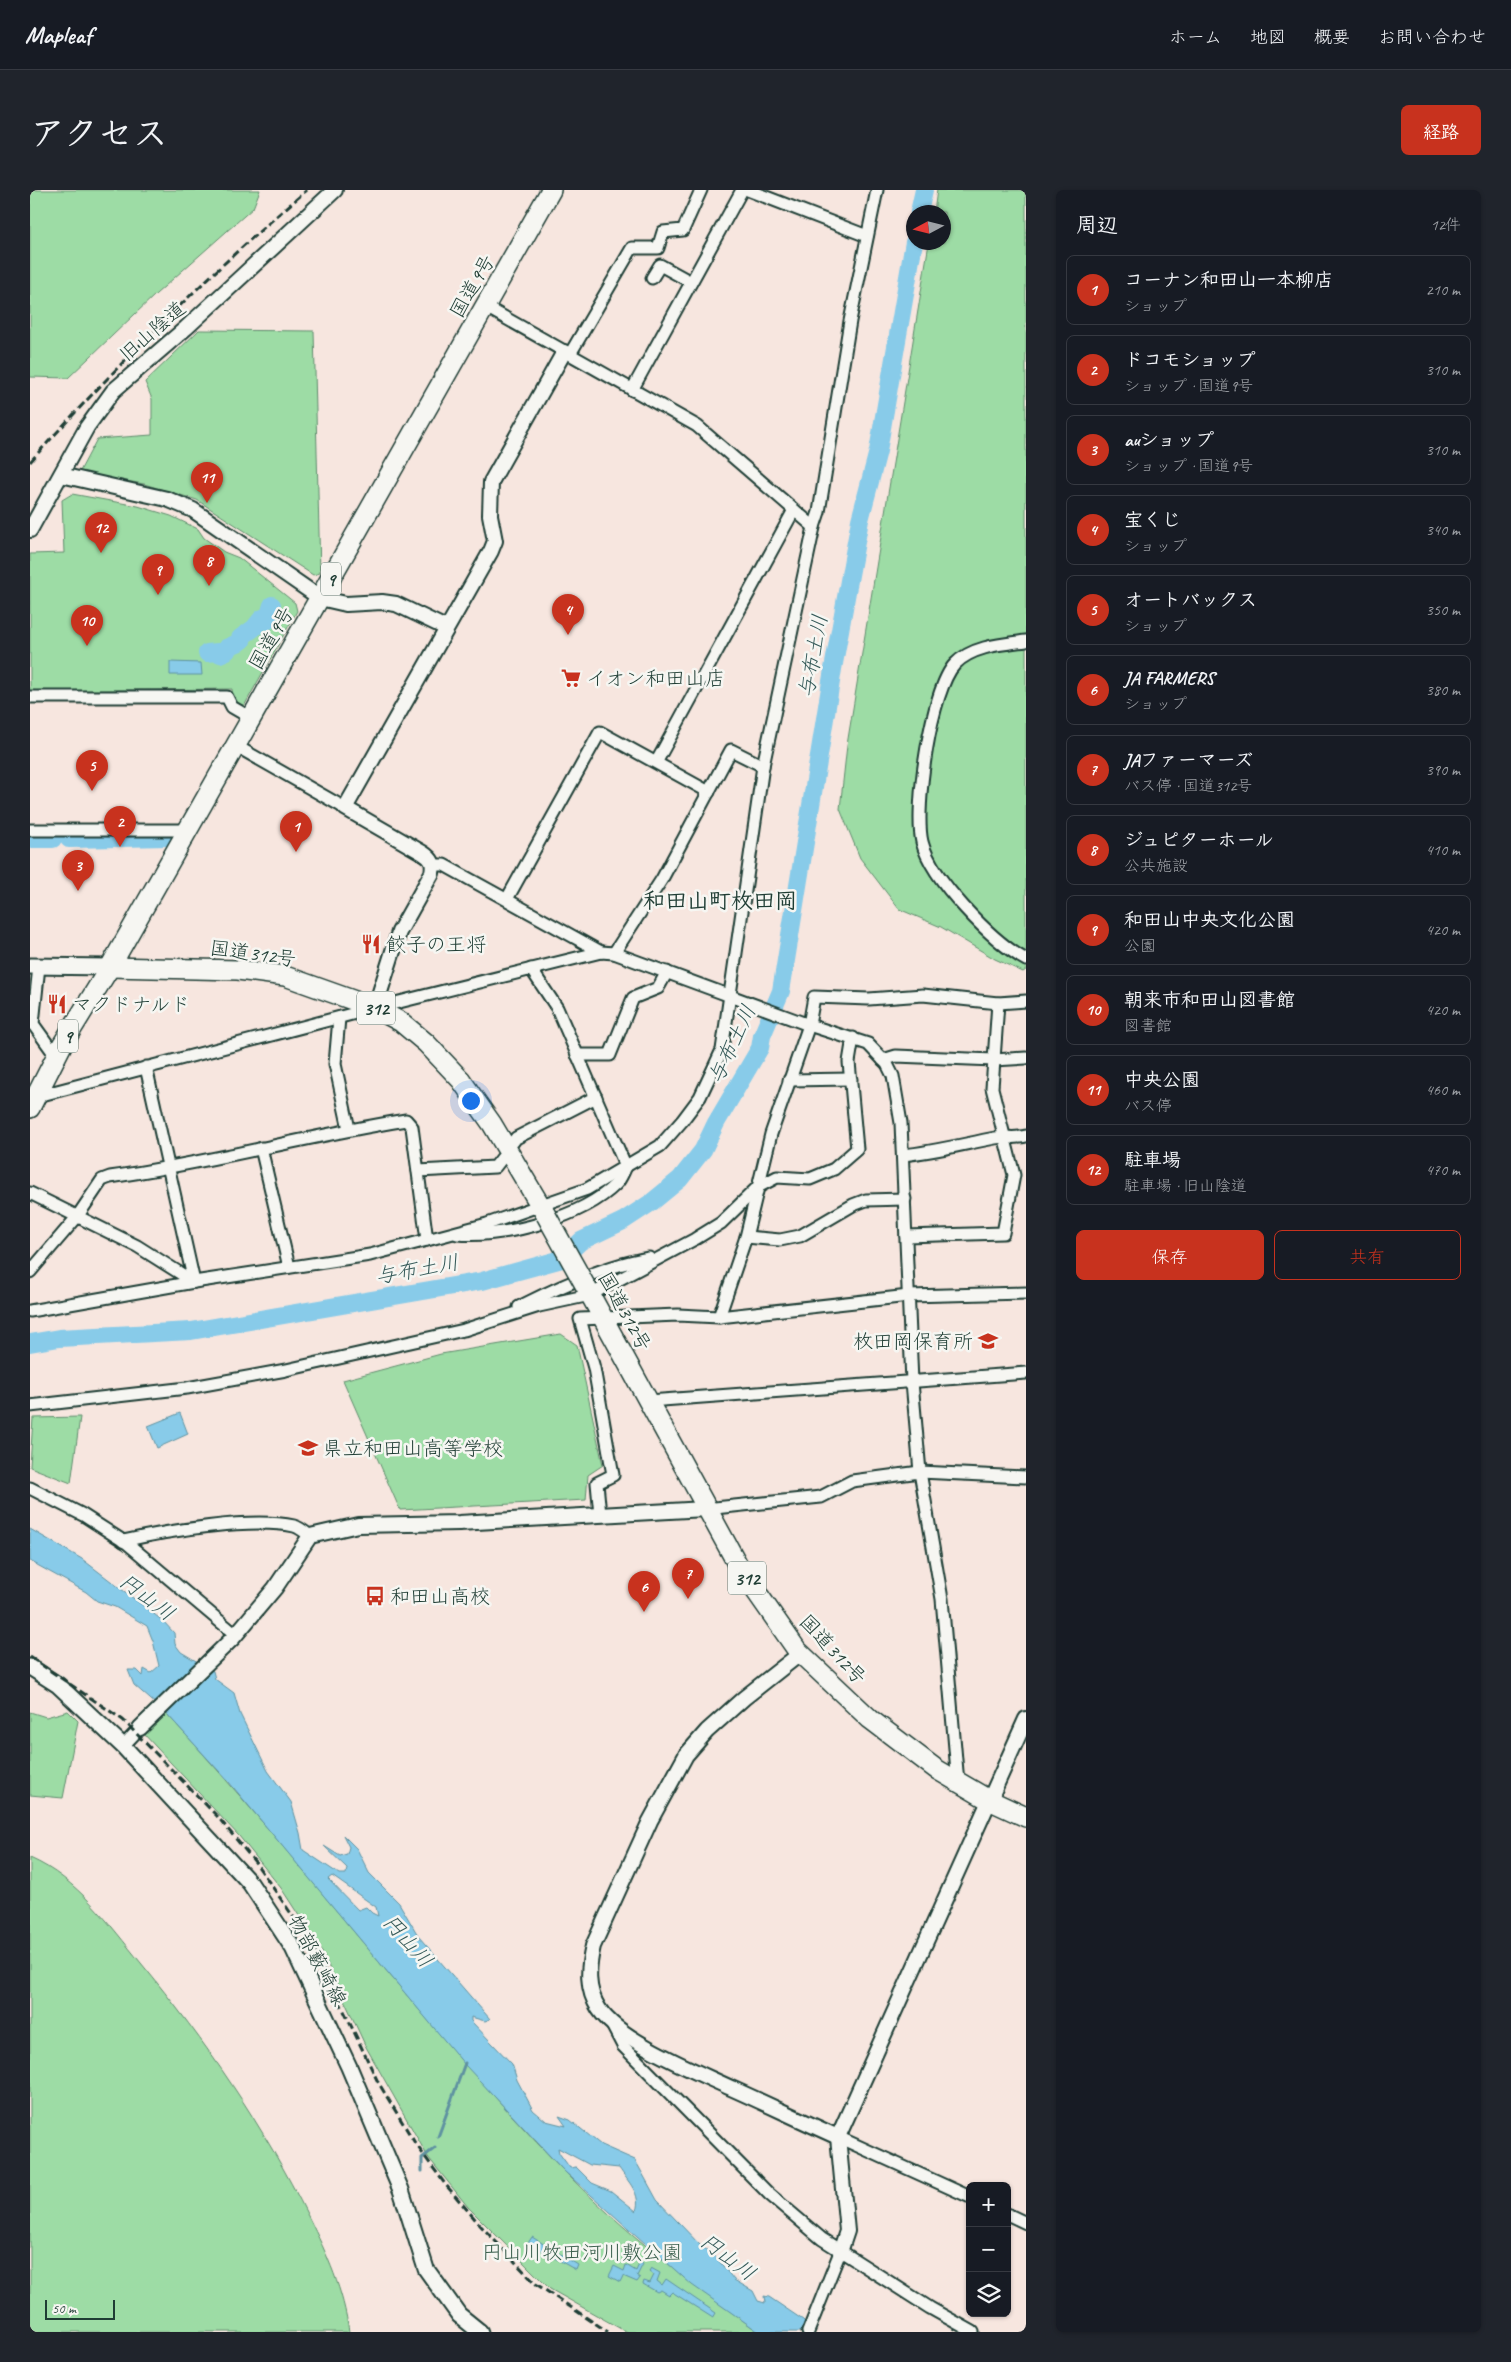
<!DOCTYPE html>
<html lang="ja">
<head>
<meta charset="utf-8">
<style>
	body { margin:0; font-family:Caveat,"Klee One",sans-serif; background:#20242c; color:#f1f3f6 }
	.controls { position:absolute; right:15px; bottom:15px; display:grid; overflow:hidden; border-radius:8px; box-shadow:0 1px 4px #0004 }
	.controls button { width:45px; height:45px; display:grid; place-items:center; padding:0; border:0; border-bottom:1px solid #363941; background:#171b24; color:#f1f3f6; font:25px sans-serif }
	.compass { position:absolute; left:876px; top:15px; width:45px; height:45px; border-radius:50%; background:#171b24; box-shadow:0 1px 4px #0004; rotate:263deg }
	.scale { position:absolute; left:15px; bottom:12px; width:70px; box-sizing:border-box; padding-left:5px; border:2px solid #1f3d34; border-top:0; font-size:14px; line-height:18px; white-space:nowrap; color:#1f3d34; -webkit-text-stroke:4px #f6f6f2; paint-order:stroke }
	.you { position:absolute; left:440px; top:910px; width:18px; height:18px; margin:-12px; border:4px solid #fff; border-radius:50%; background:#1a73e8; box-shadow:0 0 0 8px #1a73e833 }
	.badge { display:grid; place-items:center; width:32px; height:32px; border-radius:50%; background:#c8321e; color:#fff; font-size:16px; font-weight:700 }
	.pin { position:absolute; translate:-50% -41px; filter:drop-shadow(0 1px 2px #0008) }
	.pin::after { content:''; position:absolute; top:26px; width:18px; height:15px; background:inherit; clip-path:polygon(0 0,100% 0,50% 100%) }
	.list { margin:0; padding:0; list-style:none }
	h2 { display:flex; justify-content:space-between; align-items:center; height:65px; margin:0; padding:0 20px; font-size:21px }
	h2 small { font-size:16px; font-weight:400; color:#9ea1a6 }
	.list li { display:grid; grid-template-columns:32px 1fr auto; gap:15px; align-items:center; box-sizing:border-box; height:70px; margin:0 10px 10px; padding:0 10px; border:1px solid #363941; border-radius:8px }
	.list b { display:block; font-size:19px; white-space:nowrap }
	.list p { margin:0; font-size:16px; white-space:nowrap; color:#9ea1a6 }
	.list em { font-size:16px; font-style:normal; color:#9ea1a6 }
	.actions { display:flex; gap:10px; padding:15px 20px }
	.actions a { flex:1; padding:11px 0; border:1px solid #c8321e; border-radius:8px; text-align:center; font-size:18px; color:#c8321e }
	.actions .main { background:#c8321e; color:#fff }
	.icon { flex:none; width:28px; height:28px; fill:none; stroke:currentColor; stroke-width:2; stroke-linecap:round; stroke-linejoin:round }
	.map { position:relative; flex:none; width:996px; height:2142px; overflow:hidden; border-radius:8px }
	header { display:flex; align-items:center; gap:30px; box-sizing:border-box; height:70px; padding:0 25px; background:#171b24; border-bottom:1px solid #363941 }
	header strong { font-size:24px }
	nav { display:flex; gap:28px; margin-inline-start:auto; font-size:18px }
	.intro { display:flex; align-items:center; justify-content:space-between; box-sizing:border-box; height:120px; padding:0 30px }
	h1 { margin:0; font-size:35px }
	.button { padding:12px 22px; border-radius:8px; background:#c8321e; color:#fff; font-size:18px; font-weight:700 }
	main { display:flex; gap:30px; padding:0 30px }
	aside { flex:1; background:#171b24; border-radius:8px; box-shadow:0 1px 4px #0004 }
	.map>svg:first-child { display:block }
	.green { fill:#9ddca5; stroke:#5e8c6c }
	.water { fill:#88cbe9; stroke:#5e92a1; fill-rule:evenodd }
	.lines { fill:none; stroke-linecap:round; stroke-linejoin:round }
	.stream { stroke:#5e92a1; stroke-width:3 }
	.river { stroke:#88cbe9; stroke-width:18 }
	.minor-casing { stroke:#1f3d34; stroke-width:15 }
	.tertiary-casing { stroke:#1f3d34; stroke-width:18 }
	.secondary-casing { stroke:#1f3d34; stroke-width:19 }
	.trunk-casing { stroke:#1f3d34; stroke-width:22 }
	.minor { stroke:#f6f6f2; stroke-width:11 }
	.tertiary { stroke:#f6f6f2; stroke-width:14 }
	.secondary { stroke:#f6f6f2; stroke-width:15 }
	.trunk { stroke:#f6f6f2; stroke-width:19 }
	.rail { stroke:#1f3d34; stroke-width:3; stroke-dasharray:8 4; stroke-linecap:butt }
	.trunk-bridge-casing { stroke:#1f3d34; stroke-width:22; stroke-linecap:butt }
	.trunk-bridge { stroke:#f6f6f2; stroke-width:19 }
	.labels { text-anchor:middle; stroke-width:5; stroke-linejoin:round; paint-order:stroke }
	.shield { fill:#f6f6f2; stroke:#60746d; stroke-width:1 }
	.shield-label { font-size:19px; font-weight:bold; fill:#1f3d34 }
	.street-label { font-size:20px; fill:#1f3d34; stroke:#f6f6f2 }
	.poi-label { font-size:20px; fill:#1f3d34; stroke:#f6f6f2; text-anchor:start }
	.park-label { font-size:20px; fill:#385d4b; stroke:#f6f6f2 }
	.water-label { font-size:21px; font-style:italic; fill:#345958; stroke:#f6f6f2 }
	.quarter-label { font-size:22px; font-weight:bold; fill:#1f3d34; stroke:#f6f6f2 }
</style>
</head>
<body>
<header>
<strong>Mapleaf</strong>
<nav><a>ホーム</a><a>地図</a><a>概要</a><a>お問い合わせ</a></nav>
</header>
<div class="intro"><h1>アクセス</h1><a class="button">経路</a></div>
<main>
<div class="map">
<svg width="996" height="2142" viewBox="0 0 996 2142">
	<rect width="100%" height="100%" fill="#f7e6df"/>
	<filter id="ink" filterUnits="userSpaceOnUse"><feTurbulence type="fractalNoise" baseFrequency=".02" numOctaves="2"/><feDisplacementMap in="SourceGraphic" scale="10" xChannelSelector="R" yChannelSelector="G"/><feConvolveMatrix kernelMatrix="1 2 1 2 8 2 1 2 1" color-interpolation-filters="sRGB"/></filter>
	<g filter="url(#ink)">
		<g class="green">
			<path d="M0,0H230L223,18L126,104L38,188L0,187Z"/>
			<path d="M907,0H996V780L993,782L965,769L911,737L869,719L830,668L810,619L817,555L899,53L914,52V22H904Z"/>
			<path d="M169,140L284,141L290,383L283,385L167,310L114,294L49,283L67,249L122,245V209L115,192Z"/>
			<path d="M42,304L108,316L141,326L168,339L174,348L194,362L209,368L265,413L267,421L213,518L203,512L202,499L0,501V364L34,363L32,310Z"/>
			<path d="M531,1144L547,1155L573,1275L558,1285L556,1310L370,1320L313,1190L411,1164Z"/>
			<path d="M50,1227L41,1293L0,1277L3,1228Z"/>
			<path d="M38,1521L48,1531L33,1608L0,1605V1522L16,1527Z"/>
			<path d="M136,1523C273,1671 392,1835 533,1980C592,2040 660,2093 729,2142H598L591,2139L520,2099L438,2017L398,1967L336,1857L290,1758L251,1698L209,1646L113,1543Z"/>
			<path d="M0,1668C48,1689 79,1734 111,1773C176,1852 234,1936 279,2028C297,2064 314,2102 319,2142H0Z"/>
		</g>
		<g class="water">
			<path d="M140,472L171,473L172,485H140Z"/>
			<path d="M150,1223L158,1244L127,1258L118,1236Z"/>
			<path d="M0,1339L52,1369L133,1431L144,1443L145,1454L151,1462L183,1481L185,1489L204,1503L210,1524L238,1581L261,1612L270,1643L273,1660L309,1684H316L317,1678L294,1656L310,1666L317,1664L319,1657L313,1645L327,1659L339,1683L369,1713L389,1747L460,1829L455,1831L441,1827V1831L482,1874L487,1890L503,1920L516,1931L536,1936L529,1926L540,1930L571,1955L605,1970L627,2010L670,2055L685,2066L704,2090L723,2101L728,2111L735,2113L734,2106L739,2107L773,2130L785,2142H729L662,2095L534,1981L435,1875L198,1591L136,1523L104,1495L98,1480H107L113,1486L114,1479L121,1483L129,1476L123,1451L117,1436L85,1417L67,1411L56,1402L0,1371ZM302,1686L346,1717L348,1726L342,1723L336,1717L328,1720L298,1689ZM528,1958L560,1975L589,1978C598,1992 612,2004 606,2021L581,2001L562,1993L546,1977L540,1978L529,1963Z"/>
			<path d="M502,2047L548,2075L546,2080L498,2053Z"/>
			<path d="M610,2072L613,2074L607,2086L610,2088L607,2092L593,2086L590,2092L579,2086L584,2076L594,2081L596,2075L606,2081Z"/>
			<path d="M621,2078L630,2083L627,2091L632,2095L636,2089L686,2123L683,2128L642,2102L639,2105L631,2100L627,2102L613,2094L614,2091L620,2093L624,2085L619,2081Z"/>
		</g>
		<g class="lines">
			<g class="stream">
				<path d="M408,1947L435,1873"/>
				<path d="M392,1981V1968L405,1958"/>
			</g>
			<g class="river">
				<path d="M889,22L894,0"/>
				<path d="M177,463L188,462L190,464L197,461L196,458L212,451L210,448L224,438L232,428L237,431L242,415"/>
				<path d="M0,649H23"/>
				<path d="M39,649L139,647"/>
				<path d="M0,1153L29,1148L161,1141L452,1091L532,1069L551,1051L593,1031L622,1012L650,989L673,960L686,933L730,858L732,846L751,801L803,479L830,330L848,261L884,52"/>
			</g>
			<defs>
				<g id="minor">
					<path d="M718,0L837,46"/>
					<path d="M622,88L630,75L661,92"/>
					<path d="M456,117L667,236L784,337"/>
					<path d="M540,164L602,58H628L633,42L653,40L671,0"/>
					<path d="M602,200L712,0"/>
					<path d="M996,451C973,454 942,456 925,474C901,499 884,618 892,652C902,690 962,751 996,770"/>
					<path d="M0,507H197L202,517L221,528"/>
					<path d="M206,556L315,618"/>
					<path d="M627,571L764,320"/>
					<path d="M0,640H158"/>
					<path d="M404,675H414L571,762"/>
					<path d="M477,709L570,542L679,602"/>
					<path d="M584,763L632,689L701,560L733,576"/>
					<path d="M9,776L3,834L26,866"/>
					<path d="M309,828L305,874L319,939"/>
					<path d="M547,865H580L603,808L628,798L637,782"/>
					<path d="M853,870L866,866L964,870L996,868"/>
					<path d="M116,877L164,1092"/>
					<path d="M759,890L821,889"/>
					<path d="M4,907L345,818L571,762L584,763L779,835L838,854L857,874L863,886L871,933L882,1192L890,1282L912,1409L928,1593"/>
					<path d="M483,952L486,948L566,907"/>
					<path d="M231,958L259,1077"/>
					<path d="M873,965C904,962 934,954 965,948C976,946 985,949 996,946"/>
					<path d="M388,981L465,977L472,968"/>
					<path d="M0,1003L107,1056L164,1092"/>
					<path d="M427,1044C474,1048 552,1028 586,994C591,989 593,982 596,977L527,818L501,779"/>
					<path d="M876,1046L973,1043L984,985L962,898L968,813"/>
					<path d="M716,1047L750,1050L770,1046L823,1015L836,1010L875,1009"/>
					<path d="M0,1082L47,1027L72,990L80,987C180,973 276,946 376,930L382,937L397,1050"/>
					<path d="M489,1117C528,1097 577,1075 619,1068"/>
					<path d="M0,1121L164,1092L340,1065L397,1050L457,1034L557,999L630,956L652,931L670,907L692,860L733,576L784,337L789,322L820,131L847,0"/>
					<path d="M689,1127L716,1047L741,944L779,835L784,807L839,809L893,805L968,813L996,811"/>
					<path d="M619,1211L996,1183"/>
					<path d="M0,1216L157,1198L256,1180L434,1140L509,1116L560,1105L665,1049L691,1033L728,997L747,987L780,989L804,979L827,959L819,872L823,848"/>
					<path d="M0,1298L53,1325L98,1354L206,1445"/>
					<path d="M675,1319L791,1307L822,1291L890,1282L996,1287"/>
					<path d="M570,1325L567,1293L583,1285L564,1178L550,1129L648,1125L689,1127L879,1106L996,1103"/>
					<path d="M93,1351C137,1341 221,1327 264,1336C269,1337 275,1342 280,1346"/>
					<path d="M93,1556L110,1538"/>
					<path d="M582,1835L593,1856L739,2004L792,2049L900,2118L943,2142"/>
					<path d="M808,1947L940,2007"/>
					<path d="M977,2024L996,2033"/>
					<path d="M778,2142L810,2062"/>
				</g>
				<g id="tertiary">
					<path d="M31,285L137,309L163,320L290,408L316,414L352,412L366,414L416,438"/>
					<path d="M0,340L57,237L83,201L156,138L305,0"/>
					<path d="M345,818L369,742L402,683C404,673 402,669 393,663L315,618L461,361L465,351L460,325L461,292L534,162"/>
					<path d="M771,1463L714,1508L677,1541L656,1565L620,1631L563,1756C558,1778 556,1799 569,1819C590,1851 665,1881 701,1898C737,1914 772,1931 808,1947"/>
					<path d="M110,1538L203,1448L245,1398L280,1346L328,1335L429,1333L675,1319"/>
					<path d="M810,2062L817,2041L808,1947L996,1529"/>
				</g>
				<g id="secondary">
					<path d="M0,776L80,777"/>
					<path d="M0,1477L28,1495L93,1556L220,1693L263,1758L319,1877L371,2000L396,2079L429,2125L450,2142"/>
				</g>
				<g id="trunk">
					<path d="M80,777L208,780L255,786L345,818L371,832L396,853L431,890L462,934L516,1025"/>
					<path d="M0,918L32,855L80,777L521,0"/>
					<path d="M556,1097L709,1377L767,1460L840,1529L906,1579L959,1610L996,1627"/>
				</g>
			</defs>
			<use href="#minor" class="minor-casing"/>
			<use href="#tertiary" class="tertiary-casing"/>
			<use href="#secondary" class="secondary-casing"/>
			<use href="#trunk" class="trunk-casing"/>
			<use href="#minor" class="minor"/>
			<use href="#tertiary" class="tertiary"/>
			<use href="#secondary" class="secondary"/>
			<use href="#trunk" class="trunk"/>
			<g class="rail">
				<path d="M0,272C88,174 177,85 277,0"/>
				<path d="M0,1467L93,1530L187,1626L225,1672L281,1752L348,1892L385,1953L415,1994L451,2036L506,2094L578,2142"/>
			</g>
			<defs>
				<path id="trunk-bridge" d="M516,1025L556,1097"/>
			</defs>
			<use href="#trunk-bridge" class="trunk-bridge-casing"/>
			<use href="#trunk-bridge" class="trunk-bridge"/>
		</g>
	</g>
	<defs>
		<symbol id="supermarket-bare" viewBox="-9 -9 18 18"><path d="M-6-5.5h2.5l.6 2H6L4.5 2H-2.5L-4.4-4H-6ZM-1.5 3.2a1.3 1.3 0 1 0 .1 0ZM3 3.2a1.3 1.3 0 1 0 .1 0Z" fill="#c8321e" stroke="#f6f6f2" stroke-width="2.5" paint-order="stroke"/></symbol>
		<symbol id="restaurant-bare" viewBox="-9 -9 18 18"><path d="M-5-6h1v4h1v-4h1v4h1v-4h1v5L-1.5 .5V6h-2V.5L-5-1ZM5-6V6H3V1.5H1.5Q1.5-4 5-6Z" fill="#c8321e" stroke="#f6f6f2" stroke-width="2.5" paint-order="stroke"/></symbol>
		<symbol id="school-bare" viewBox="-9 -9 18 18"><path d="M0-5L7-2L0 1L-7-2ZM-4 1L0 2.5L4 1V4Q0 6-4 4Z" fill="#c8321e" stroke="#f6f6f2" stroke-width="2.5" paint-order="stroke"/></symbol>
		<symbol id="bus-bare" viewBox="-9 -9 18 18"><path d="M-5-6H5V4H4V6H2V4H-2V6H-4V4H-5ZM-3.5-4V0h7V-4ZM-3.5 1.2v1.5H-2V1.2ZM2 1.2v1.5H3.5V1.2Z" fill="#c8321e" stroke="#f6f6f2" stroke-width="2.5" paint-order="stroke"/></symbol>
	</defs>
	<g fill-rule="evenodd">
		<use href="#supermarket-bare" x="527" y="474" width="28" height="28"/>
		<use href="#restaurant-bare" x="327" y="740" width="28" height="28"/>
		<use href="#restaurant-bare" x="13" y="800" width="28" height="28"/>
		<use href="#school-bare" x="944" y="1137" width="28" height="28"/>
		<use href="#school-bare" x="264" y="1244" width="28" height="28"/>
		<use href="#bus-bare" x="331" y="1392" width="28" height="28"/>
	</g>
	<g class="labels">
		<g class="shield">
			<rect x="291" y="372.5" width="20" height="33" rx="4"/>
			<rect x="327" y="801.5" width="38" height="33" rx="4"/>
			<rect x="28" y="829.5" width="20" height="33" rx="4"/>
			<rect x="698" y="1371.5" width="38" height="33" rx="4"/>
		</g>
		<g class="shield-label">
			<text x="301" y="396">9</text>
			<text x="346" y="825">312</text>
			<text x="38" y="853">9</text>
			<text x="717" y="1395">312</text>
		</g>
		<g class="street-label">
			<text transform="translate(442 96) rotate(-60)" y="7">国道9号</text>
			<text transform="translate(122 141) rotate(-41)" y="7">旧山陰道</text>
			<text transform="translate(241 448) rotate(-60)" y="7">国道9号</text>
			<text transform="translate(223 763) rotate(8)" y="7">国道312号</text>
			<text transform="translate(595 1121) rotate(61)" y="7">国道312号</text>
			<text transform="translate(803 1459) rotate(47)" y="7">国道312号</text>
			<text transform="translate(288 1770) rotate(62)" y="7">物部藪崎線</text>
		</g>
		<g class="poi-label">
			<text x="556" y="495">イオン和田山店</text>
			<text x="356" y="761">餃子の王将</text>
			<text x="42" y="821">マクドナルド</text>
			<text x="943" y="1158" text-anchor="end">枚田岡保育所</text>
			<text x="293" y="1265">県立和田山高等学校</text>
			<text x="360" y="1413">和田山高校</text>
		</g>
		<g class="park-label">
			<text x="552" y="2069">円山川牧田河川敷公園</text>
		</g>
		<g class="water-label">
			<text transform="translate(783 466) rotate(-80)" y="7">与布土川</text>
			<text transform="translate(702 854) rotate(-65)" y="7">与布土川</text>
			<text transform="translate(387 1079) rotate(-10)" y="7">与布土川</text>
			<text transform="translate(117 1407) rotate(37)" y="7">円山川</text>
			<text transform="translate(378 1751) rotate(48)" y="7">円山川</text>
			<text transform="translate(698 2067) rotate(37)" y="7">円山川</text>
		</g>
		<g class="quarter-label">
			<text x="690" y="718">和田山町枚田岡</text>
		</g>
	</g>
</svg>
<div class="controls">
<button>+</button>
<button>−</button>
<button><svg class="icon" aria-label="layers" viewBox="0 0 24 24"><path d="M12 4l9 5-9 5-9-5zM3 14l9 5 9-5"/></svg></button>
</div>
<svg class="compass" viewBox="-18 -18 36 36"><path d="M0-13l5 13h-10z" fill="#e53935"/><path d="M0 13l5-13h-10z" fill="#9ea1a6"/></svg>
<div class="scale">50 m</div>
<div class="you"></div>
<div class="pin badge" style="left:266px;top:662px">1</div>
<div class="pin badge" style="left:90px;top:657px">2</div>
<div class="pin badge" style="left:48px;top:701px">3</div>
<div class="pin badge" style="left:538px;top:445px">4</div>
<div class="pin badge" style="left:62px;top:601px">5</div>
<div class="pin badge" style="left:614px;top:1422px">6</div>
<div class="pin badge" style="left:658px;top:1409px">7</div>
<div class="pin badge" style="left:179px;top:396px">8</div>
<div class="pin badge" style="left:128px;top:405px">9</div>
<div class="pin badge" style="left:57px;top:456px">10</div>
<div class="pin badge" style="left:177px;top:313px">11</div>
<div class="pin badge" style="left:71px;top:363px">12</div>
</div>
<aside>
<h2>周辺<small>12件</small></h2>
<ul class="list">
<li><span class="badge">1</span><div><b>コーナン和田山一本柳店</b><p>ショップ</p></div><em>210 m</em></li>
<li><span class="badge">2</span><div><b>ドコモショップ</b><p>ショップ · 国道9号</p></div><em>310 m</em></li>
<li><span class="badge">3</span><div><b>auショップ</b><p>ショップ · 国道9号</p></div><em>310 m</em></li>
<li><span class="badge">4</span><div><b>宝くじ</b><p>ショップ</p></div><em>340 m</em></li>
<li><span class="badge">5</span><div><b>オートバックス</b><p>ショップ</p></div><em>350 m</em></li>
<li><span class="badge">6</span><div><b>JA FARMERS</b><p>ショップ</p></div><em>380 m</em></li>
<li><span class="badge">7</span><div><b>JAファーマーズ</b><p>バス停 · 国道312号</p></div><em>390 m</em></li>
<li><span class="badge">8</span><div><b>ジュピターホール</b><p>公共施設</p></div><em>410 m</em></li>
<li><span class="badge">9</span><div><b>和田山中央文化公園</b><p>公園</p></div><em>420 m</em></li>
<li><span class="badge">10</span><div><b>朝来市和田山図書館</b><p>図書館</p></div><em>420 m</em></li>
<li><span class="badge">11</span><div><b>中央公園</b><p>バス停</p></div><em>460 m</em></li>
<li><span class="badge">12</span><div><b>駐車場</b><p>駐車場 · 旧山陰道</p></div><em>470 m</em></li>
</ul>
<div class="actions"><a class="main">保存</a><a>共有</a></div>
</aside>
</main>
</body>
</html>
